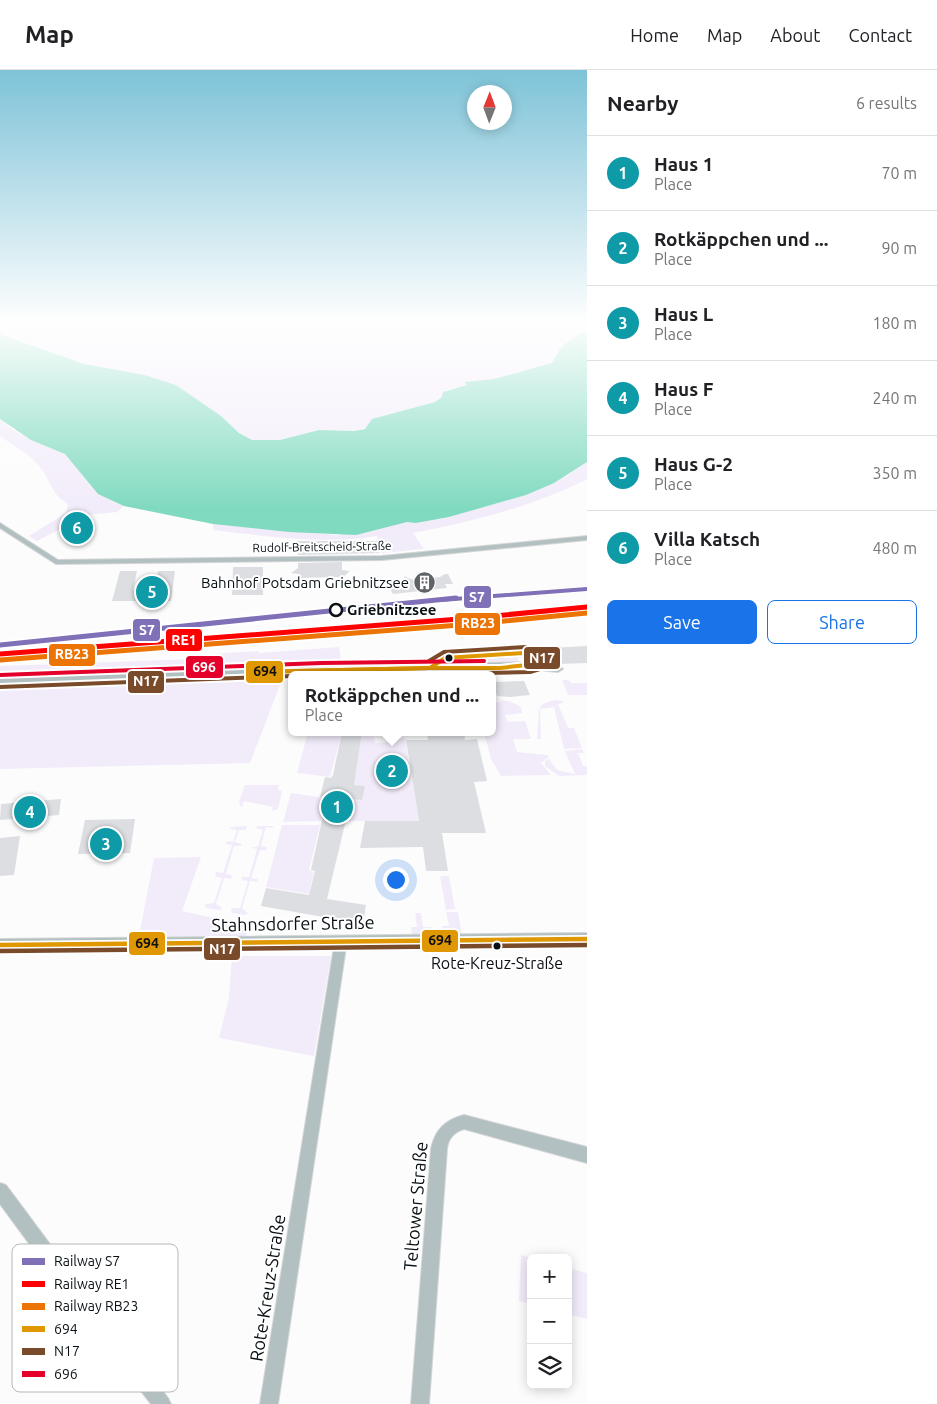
<!DOCTYPE html>
<html lang="en">
<head>
<meta charset="utf-8">
<style>
	body { margin:0; font-family:Ubuntu,sans-serif; background:#f2f2f2; color:#202124 }
	.controls { position:absolute; right:15px; bottom:15px; display:grid; overflow:hidden; border-radius:8px; box-shadow:0 2px 12px #0003 }
	.controls button { width:45px; height:45px; display:grid; place-items:center; padding:0; border:0; border-bottom:1px solid #e0e0e0; background:#fff; color:#202124; font:25px sans-serif }
	.compass { position:absolute; left:467px; top:15px; width:45px; height:45px; border-radius:50%; background:#fff; box-shadow:0 2px 12px #0003; rotate:1deg }
	.you { position:absolute; left:395px; top:809px; width:18px; height:18px; margin:-12px; border:4px solid #fff; border-radius:50%; background:#1a73e8; box-shadow:0 0 0 8px #1a73e833 }
	.badge { display:grid; place-items:center; width:32px; height:32px; border-radius:50%; background:#1a73e8; color:#fff; font-size:16px; font-weight:700 }
	.pin { position:absolute; translate:-50% -50%; border:2px solid #fff; box-shadow:0 1px 5px #0006 }
	.popup { position:absolute; left:288px; top:601px; width:208px; height:65px; box-sizing:border-box; display:grid; place-content:center; border-radius:8px; background:#fff; filter:drop-shadow(0 1px 4px #0005); font-size:16px; white-space:nowrap; color:#757577 }
	.popup b { font-size:19px; color:#202124 }
	.popup::after { content:''; position:absolute; left:50%; top:100%; margin-left:-10px; border:10px solid transparent; border-top-color:#fff }
	.list { margin:0; padding:0; list-style:none }
	h2 { display:flex; justify-content:space-between; align-items:center; height:65px; margin:0; padding:0 20px; font-size:21px }
	h2 small { font-size:16px; font-weight:400; color:#757577 }
	.list li { display:grid; grid-template-columns:32px 1fr auto; gap:15px; align-items:center; box-sizing:border-box; height:75px; padding:0 20px; border-top:1px solid #e0e0e0 }
	.list b { display:block; font-size:19px; white-space:nowrap }
	.list p { margin:0; font-size:16px; white-space:nowrap; color:#757577 }
	.list em { font-size:16px; font-style:normal; color:#757577 }
	.actions { display:flex; gap:10px; padding:15px 20px }
	.actions a { flex:1; padding:11px 0; border:1px solid #1a73e8; border-radius:8px; text-align:center; font-size:18px; color:#1a73e8 }
	.actions .main { background:#1a73e8; color:#fff }
	.icon { flex:none; width:28px; height:28px; fill:none; stroke:currentColor; stroke-width:2; stroke-linecap:round; stroke-linejoin:round }
	.map { position:relative; flex:none; width:587px; height:1334px; overflow:hidden }
	header { display:flex; align-items:center; gap:30px; box-sizing:border-box; height:70px; padding:0 25px; background:#fff; border-bottom:1px solid #e0e0e0 }
	header strong { font-size:24px }
	nav { display:flex; gap:28px; margin-inline-start:auto; font-size:18px }
	main { display:flex }
	aside { flex:1; background:#fff }
	.map>svg:first-child { display:block }
	.green { fill:#f2ecfa }
	.water { fill:#7fdabf }
	.building { fill:#dcdee2 }
	.lines { fill:none; stroke-linecap:round; stroke-linejoin:round }
	.minor-casing { stroke:#d5d6d7; stroke-width:2 }
	.minor { fill:#b2c0c1; fill-rule:evenodd }
	.bus-1-far1-casing { stroke:#fff; stroke-width:8 }
	.bus-1-casing { stroke:#fff; stroke-width:8 }
	.bus-2-far1-casing { stroke:#fff; stroke-width:8 }
	.bus-2-casing { stroke:#fff; stroke-width:8 }
	.bus-3-casing { stroke:#fff; stroke-width:8 }
	.bus-1-far1 { stroke:#df9702; stroke-width:4 }
	.bus-1 { stroke:#df9702; stroke-width:4.5 }
	.bus-2-far1 { stroke:#7a4b2a; stroke-width:4 }
	.bus-2 { stroke:#7a4b2a; stroke-width:4.5 }
	.bus-3 { stroke:#e4002b; stroke-width:4 }
	.rail-1-far1-casing { stroke:#fff; stroke-width:6 }
	.rail-1-casing { stroke:#fff; stroke-width:9 }
	.rail-2-casing { stroke:#fff; stroke-width:9 }
	.rail-3-casing { stroke:#fff; stroke-width:9 }
	.rail-1-far1 { stroke:#8070b7; stroke-width:4 }
	.rail-1 { stroke:#8070b7; stroke-width:5 }
	.rail-2 { stroke:#f00; stroke-width:5 }
	.rail-3 { stroke:#eb7405; stroke-width:5 }
	.stop-dot { fill:#fff; stroke:#091115; stroke-width:2.5 }
	.bus-dot { fill:#091115; stroke:#fff; stroke-width:2 }
	.labels { text-anchor:middle; stroke-width:4; stroke-linejoin:round; paint-order:stroke }
	.far-street-label { font-size:12px; fill:#091115; stroke:#fff }
	.poi-label { font-size:15px; fill:#091115; stroke:#fff; text-anchor:end }
	.stop-label { font-size:15px; font-weight:bold; fill:#091115; stroke:#fff; text-anchor:start }
	.near-bus-label { font-size:16px; fill:#091115; stroke:#fff }
	.near-street-label { font-size:18px; fill:#091115; stroke:#fff }
	.key { fill:#fff; stroke:#b5b8b9; stroke-width:1 }
	.key-label { font-size:14px; fill:#091115 }
	.line-badge { stroke:#fff; stroke-width:2 }
	.badge-label { font-size:14px; text-anchor:middle; font-weight:bold; fill:#fff }
	.pale-badge-label { font-size:14px; text-anchor:middle; font-weight:bold; fill:#111 }
</style>
</head>
<body>
<header>
<strong>Map</strong>
<nav><a>Home</a><a>Map</a><a>About</a><a>Contact</a></nav>
</header>
<main>
<div class="map">
<svg width="587" height="1334" viewBox="0 0 587 1334">
	<rect width="100%" height="100%" fill="#fcfcfc"/>
	<g class="green">
		<path d="M1,253H587V261L579,264L561,277L552,293L494,309L473,311L464,317L446,320L442,327L435,332L383,346L365,358L354,361L319,360L280,370H252L239,363L221,346L176,315L145,305L84,294L2,265Z"/>
		<path d="M0,349L13,360L65,384L95,420L124,436L117,442L87,445L37,471L29,466L66,443L68,434C51,423 53,416 43,401C33,386 14,376 0,366Z"/>
		<path d="M587,392V409C532,437 474,451 413,463L424,479L382,483L377,466C322,475 267,466 213,460V454L337,465L407,452L416,453L449,447L526,425L568,405Z"/>
		<path d="M339,577L341,591L63,601L62,605L0,607V596L197,589L210,584L258,581L259,583Z"/>
		<path d="M517,586L520,594L453,595L451,591Z"/>
		<path d="M285,602L250,693L0,699V620L59,614Z"/>
		<path d="M562,610H569L571,613H587V625H568Z"/>
		<path d="M501,630L509,631L521,637L522,643L505,645L508,652L525,651L531,669H513L517,682L547,685L549,687L541,693L551,705L501,706L491,689L484,662H492V632H501Z"/>
		<path d="M554,630L563,631L564,633L558,634L568,658H574L582,678L564,679L554,637L540,639L541,669H537L539,639L543,634Z"/>
		<path d="M308,662H342L330,707L297,703Z"/>
		<path d="M362,662H373L375,673L391,672L395,669L405,668L419,751H344L351,729L362,730L364,716L354,715Z"/>
		<path d="M582,679L584,683H578L583,696H587V704L585,705L559,706L545,696V691L549,689L557,700L575,704L565,681Z"/>
		<path d="M245,715H279L278,720L282,721L278,739L272,741L273,737L244,731L242,737L240,736L239,731Z"/>
		<path d="M291,723L326,728L321,751L283,752Z"/>
		<path d="M282,755H320L309,800L314,802L309,824L266,817Z"/>
		<path d="M247,756L246,760H239L235,772L242,774L241,776H234L226,804L232,805L231,809L224,808L216,834L222,838L220,840L206,838L205,834L214,833L222,808L215,806L216,802L223,803L232,775L226,774L227,771L233,772L237,760L230,759L231,757Z"/>
		<path d="M257,756H273V758L266,757L261,776L267,777L266,780H260L251,808L258,809L257,812L250,811L242,838L248,843L246,845L232,843L231,838H240L248,811L242,810V807H249L257,779L251,778L258,776L263,760L256,758Z"/>
		<path d="M201,787L182,841L249,856L246,866H139L154,788Z"/>
		<path d="M440,806H449L455,839L446,840Z"/>
		<path d="M446,842H458L462,865H444L442,856H449Z"/>
		<path d="M415,843H421L423,857H431L432,865H412L411,857H417Z"/>
		<path d="M232,886H331L314,986L219,968L229,928Z"/>
		<path d="M521,1185L531,1188V1234L519,1231Z"/>
		<path d="M568,1198L587,1203V1249L568,1244Z"/>
	</g>
	<path class="water" d="M0,260L2,265L84,294L145,305L176,315L221,346L239,363L252,370H280L319,360L354,361L365,359L372,349L435,332L442,327L443,322L467,315L465,312L494,309L552,293L561,277L579,264L587,261V392L554,413L526,425L449,447L416,453L407,452L356,465L289,462L213,454L124,436L98,424L65,384L31,370L0,349Z"/>
	<g class="building">
		<path d="M79,452L89,457L76,464L66,459Z"/>
		<path d="M297,471H377L379,483L298,485Z"/>
		<path d="M342,492V500L350,501L343,507L298,508V504L291,503L298,498V493Z"/>
		<path d="M233,497H263V525H232Z"/>
		<path d="M120,501H137L133,520H154L158,501H175L171,531H112Z"/>
		<path d="M445,504H448L453,514H445L447,518L393,524L389,517L406,516L404,506L413,510L440,507Z"/>
		<path d="M587,576V593L559,594L550,578Z"/>
		<path d="M524,611L530,625L510,627L497,626L493,612Z"/>
		<path d="M342,662H362L354,715L365,716L362,730L351,729L327,829L366,835L363,854L261,836L266,818L309,825L315,801L311,800L326,732V728L320,727L325,707L331,708L333,705Z"/>
		<path d="M427,662H464L465,670L477,669L487,711L474,712L486,763H442L448,801H426L423,777L360,778L365,751H419L406,670H428Z"/>
		<path d="M61,729L59,745L0,750L1,734Z"/>
		<path d="M135,749L130,783L78,784L85,750Z"/>
		<path d="M20,766L14,805L0,806V768Z"/>
	</g>
	<g class="lines">
		<defs>
			<g id="minor">
				<path d="M0,453L58,490L382,486L587,466V470L382,490L56,494L0,458Z"/>
				<path d="M526,580L540,588L542,590L540,594L558,596L563,599L558,602L529,599L321,602L0,614V608L321,596L429,594L445,585ZM524,586L532,592L442,594L447,591Z"/>
				<path d="M587,863V875L346,877L278,1334H260L334,877L0,881V869Z"/>
				<path d="M464,1045L587,1077V1093L464,1059C454,1062 448,1069 447,1079L429,1334H411L431,1079C435,1060 445,1050 464,1045Z"/>
				<path d="M0,1113L6,1115L87,1224L168,1328L171,1334H151L75,1236L0,1134Z"/>
			</g>
		</defs>
		<use href="#minor" class="minor-casing"/>
		<use href="#minor" class="minor"/>
		<defs>
			<g id="bus-1-far1">
				<path d="M523,583L532,585L537,590L536,594L500,598H430L445,588Z"/>
				<path d="M249,602L430,598"/>
				<path d="M249,602L430,598"/>
			</g>
			<path id="bus-1" d="M0,875L587,869"/>
			<g id="bus-2-far1">
				<path d="M429,591L444,582L526,577L543,589L540,599L530,602L433,604"/>
				<path d="M356,605L427,604"/>
				<path d="M0,617L292,606"/>
			</g>
			<path id="bus-2" d="M0,881L587,875"/>
			<path id="bus-3" d="M0,605L321,593L484,591"/>
		</defs>
		<use href="#bus-1-far1" class="bus-1-far1-casing"/>
		<use href="#bus-1" class="bus-1-casing"/>
		<use href="#bus-2-far1" class="bus-2-far1-casing"/>
		<use href="#bus-2" class="bus-2-casing"/>
		<use href="#bus-3" class="bus-3-casing"/>
		<use href="#bus-1-far1" class="bus-1-far1"/>
		<use href="#bus-1" class="bus-1"/>
		<use href="#bus-2-far1" class="bus-2-far1"/>
		<use href="#bus-2" class="bus-2"/>
		<use href="#bus-3" class="bus-3"/>
		<defs>
			<path id="rail-1-far1" d="M441,530L587,519"/>
			<path id="rail-1" d="M0,575L456,528"/>
			<path id="rail-2" d="M0,584L473,548L587,537"/>
			<path id="rail-3" d="M0,590L473,554L587,543"/>
		</defs>
		<use href="#rail-1-far1" class="rail-1-far1-casing"/>
		<use href="#rail-1" class="rail-1-casing"/>
		<use href="#rail-2" class="rail-2-casing"/>
		<use href="#rail-3" class="rail-3-casing"/>
		<use href="#rail-1-far1" class="rail-1-far1"/>
		<use href="#rail-1" class="rail-1"/>
		<use href="#rail-2" class="rail-2"/>
		<use href="#rail-3" class="rail-3"/>
	</g>
	<linearGradient id="sky" x2="0" y2="1"><stop stop-color="#7ec3d8"/><stop offset="0.57" stop-color="#fefefe"/><stop offset="1" stop-color="#fefefe" stop-opacity="0"/></linearGradient>
	<rect width="587" height="440" fill="url(#sky)"/>
	<defs>
		<symbol id="building-disc" viewBox="-11 -11 22 22"><circle r="9.5" fill="#5e6366" stroke="#fff"/><path d="M-4-6H4V6H1V3H-1V6H-4ZM-2.5-4.3h1.7v1.8h-1.7ZM.8-4.3h1.7v1.8H.8ZM-2.5-1h1.7V.8h-1.7ZM.8-1h1.7V.8H.8Z" fill="#fff"/></symbol>
	</defs>
	<g fill-rule="evenodd">
		<use href="#building-disc" x="412" y="500" width="25" height="25"/>
	</g>
	<circle class="stop-dot" cx="336" cy="540" r="6"/>
	<g class="bus-dot">
		<circle cx="449" cy="588" r="4.5"/>
		<circle cx="497" cy="876" r="4.5"/>
	</g>
	<g class="labels">
		<g class="far-street-label">
			<text transform="translate(322 477) rotate(-1)" y="4">Rudolf-Breitscheid-Straße</text>
		</g>
		<g class="poi-label">
			<text x="409" y="518">Bahnhof Potsdam Griebnitzsee</text>
		</g>
		<g class="stop-label">
			<text x="347" y="545">Griebnitzsee</text>
		</g>
		<g class="near-bus-label">
			<text x="497" y="899">Rote-Kreuz-Straße</text>
		</g>
		<g class="near-street-label">
			<text transform="translate(293 854) rotate(-1)" y="6">Stahnsdorfer Straße</text>
			<text transform="translate(416 1136) rotate(-85)" y="6">Teltower Straße</text>
			<text transform="translate(268 1218) rotate(-81)" y="6">Rote-Kreuz-Straße</text>
		</g>
	</g>
	<rect x="12" y="1174" width="166" height="148" rx="8" class="key"/>
	<rect x="22" y="1188" width="23" height="7" fill="#8070b7"/>
	<rect x="22" y="1211" width="23" height="6" fill="#f00"/>
	<rect x="22" y="1233" width="23" height="7" fill="#eb7405"/>
	<rect x="22" y="1256" width="23" height="6" fill="#df9702"/>
	<rect x="22" y="1278" width="23" height="7" fill="#7a4b2a"/>
	<rect x="22" y="1301" width="23" height="6" fill="#e4002b"/>
	<g class="key-label">
		<text x="54" y="1196">Railway S7</text>
		<text x="54" y="1219">Railway RE1</text>
		<text x="54" y="1241">Railway RB23</text>
		<text x="54" y="1264">694</text>
		<text x="54" y="1286">N17</text>
		<text x="54" y="1309">696</text>
	</g>
	<g class="line-badge">
		<rect x="463" y="515" width="29" height="24" rx="5" fill="#8070b7"/>
		<rect x="454" y="542" width="47" height="24" rx="5" fill="#eb7405"/>
		<rect x="132" y="548" width="29" height="24" rx="5" fill="#8070b7"/>
		<rect x="165" y="558" width="38" height="24" rx="5" fill="#f00"/>
		<rect x="48" y="573" width="48" height="24" rx="5" fill="#eb7405"/>
		<rect x="523" y="576" width="38" height="24" rx="5" fill="#7a4b2a"/>
		<rect x="185" y="585" width="39" height="24" rx="5" fill="#e4002b"/>
		<rect x="245" y="590" width="39" height="24" rx="5" fill="#df9702"/>
		<rect x="127" y="600" width="38" height="24" rx="5" fill="#7a4b2a"/>
		<rect x="421" y="859" width="38" height="24" rx="5" fill="#df9702"/>
		<rect x="128" y="861" width="38" height="25" rx="5" fill="#df9702"/>
		<rect x="203" y="867" width="38" height="24" rx="5" fill="#7a4b2a"/>
	</g>
	<g class="badge-label">
		<text x="477" y="532">S7</text>
		<text x="478" y="558">RB23</text>
		<text x="147" y="565">S7</text>
		<text x="184" y="575">RE1</text>
		<text x="72" y="589">RB23</text>
		<text x="542" y="593">N17</text>
		<text x="204" y="602">696</text>
		<text x="146" y="616">N17</text>
		<text x="222" y="884">N17</text>
	</g>
	<g class="pale-badge-label">
		<text x="265" y="606">694</text>
		<text x="440" y="875">694</text>
		<text x="147" y="878">694</text>
	</g>
</svg>
<div class="controls">
<button>+</button>
<button>−</button>
<button><svg class="icon" aria-label="layers" viewBox="0 0 24 24"><path d="M12 4l9 5-9 5-9-5zM3 14l9 5 9-5"/></svg></button>
</div>
<svg class="compass" viewBox="-18 -18 36 36"><path d="M0-13l5 13h-10z" fill="#e53935"/><path d="M0 13l5-13h-10z" fill="#757577"/></svg>
<div class="you"></div>
<div class="pin badge" style="left:337px;top:737px;background:#0f9aa8">1</div>
<div class="pin badge" style="left:392px;top:701px;background:#0f9aa8">2</div>
<div class="popup"><b>Rotkäppchen und ...</b>Place</div>
<div class="pin badge" style="left:106px;top:774px;background:#0f9aa8">3</div>
<div class="pin badge" style="left:30px;top:742px;background:#0f9aa8">4</div>
<div class="pin badge" style="left:152px;top:522px;background:#0f9aa8">5</div>
<div class="pin badge" style="left:77px;top:458px;background:#0f9aa8">6</div>
</div>
<aside>
<h2>Nearby<small>6 results</small></h2>
<ul class="list">
<li><span class="badge" style="background:#0f9aa8">1</span><div><b>Haus 1</b><p>Place</p></div><em>70 m</em></li>
<li><span class="badge" style="background:#0f9aa8">2</span><div><b>Rotkäppchen und ...</b><p>Place</p></div><em>90 m</em></li>
<li><span class="badge" style="background:#0f9aa8">3</span><div><b>Haus L</b><p>Place</p></div><em>180 m</em></li>
<li><span class="badge" style="background:#0f9aa8">4</span><div><b>Haus F</b><p>Place</p></div><em>240 m</em></li>
<li><span class="badge" style="background:#0f9aa8">5</span><div><b>Haus G-2</b><p>Place</p></div><em>350 m</em></li>
<li><span class="badge" style="background:#0f9aa8">6</span><div><b>Villa Katsch</b><p>Place</p></div><em>480 m</em></li>
</ul>
<div class="actions"><a class="main">Save</a><a>Share</a></div>
</aside>
</main>
</body>
</html>
